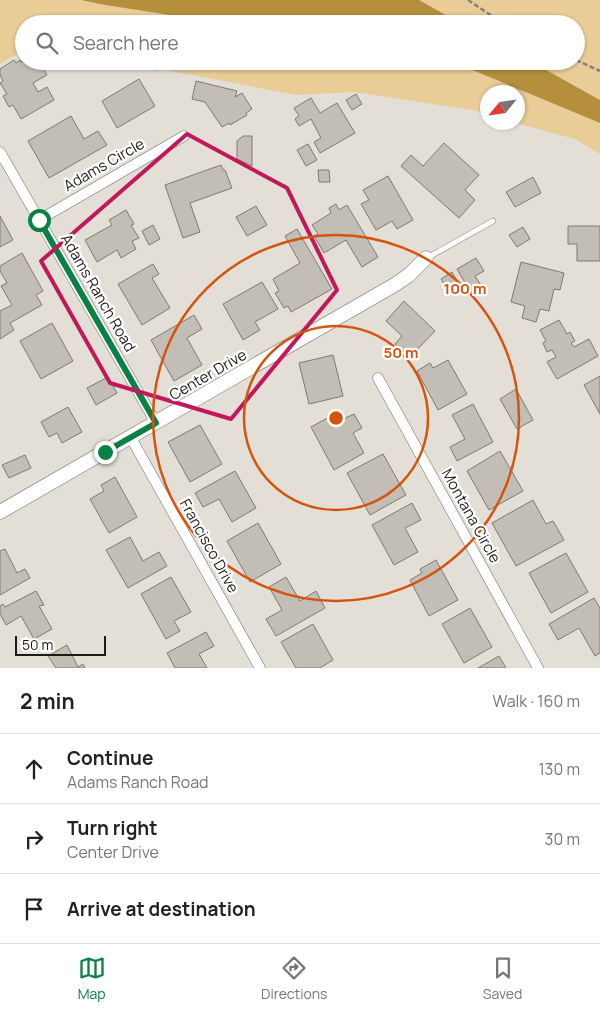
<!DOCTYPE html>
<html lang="en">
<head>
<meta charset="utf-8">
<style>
	body { margin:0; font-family:Manrope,sans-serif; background:#f2f2f2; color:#222 }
	.compass { position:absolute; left:480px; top:85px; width:45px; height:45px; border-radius:50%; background:#fff; box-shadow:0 1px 4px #0004; rotate:241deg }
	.scale { position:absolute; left:15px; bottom:12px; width:91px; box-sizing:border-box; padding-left:5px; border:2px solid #1c1b18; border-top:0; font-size:14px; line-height:18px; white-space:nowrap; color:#1c1b18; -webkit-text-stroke:4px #fff; paint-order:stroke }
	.stop { position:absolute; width:15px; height:15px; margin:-11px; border:4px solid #0b8043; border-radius:50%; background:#fff }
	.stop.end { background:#0b8043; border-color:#fff; box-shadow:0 1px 5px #0008 }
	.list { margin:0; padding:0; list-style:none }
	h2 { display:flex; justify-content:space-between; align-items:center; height:65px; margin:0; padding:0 20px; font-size:21px }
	h2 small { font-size:16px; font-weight:400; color:#767676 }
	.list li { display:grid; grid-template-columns:32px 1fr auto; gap:15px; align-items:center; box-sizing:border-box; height:70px; padding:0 20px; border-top:1px solid #e0e0e0 }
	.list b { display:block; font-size:19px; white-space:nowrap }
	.list p { margin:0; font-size:16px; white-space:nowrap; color:#767676 }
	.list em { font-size:16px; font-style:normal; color:#767676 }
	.icon { flex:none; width:28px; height:28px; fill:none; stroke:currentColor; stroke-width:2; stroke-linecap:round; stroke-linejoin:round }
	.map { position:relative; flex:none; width:600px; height:668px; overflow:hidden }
	.search { position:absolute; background:#fff; box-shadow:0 1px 4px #0004; left:15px; right:15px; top:15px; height:55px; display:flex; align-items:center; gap:12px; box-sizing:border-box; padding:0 18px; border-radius:28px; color:#767676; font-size:19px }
	.sheet { height:275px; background:#fff }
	nav { display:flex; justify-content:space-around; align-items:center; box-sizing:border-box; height:70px; border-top:1px solid #e0e0e0; background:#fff; font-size:14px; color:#767676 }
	nav a { display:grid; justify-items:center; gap:2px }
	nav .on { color:#0b8043 }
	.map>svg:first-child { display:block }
	.green { fill:#e9cc96 }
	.water { fill:#b68f3c }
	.building { fill:#c2beb6; stroke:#7e7a73 }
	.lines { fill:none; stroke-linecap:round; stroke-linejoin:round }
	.lane-casing { stroke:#747069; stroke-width:6 }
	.street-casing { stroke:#747069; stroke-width:11 }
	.secondary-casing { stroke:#747069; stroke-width:15 }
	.path { stroke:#83817b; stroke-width:2.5; stroke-dasharray:5 2.5; stroke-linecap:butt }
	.lane { stroke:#fff; stroke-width:5 }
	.street { stroke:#fff; stroke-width:10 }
	.secondary { stroke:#fff; stroke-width:14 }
	.route { stroke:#0b8043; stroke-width:6 }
	.marked { fill:none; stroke:#c2185b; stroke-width:4; stroke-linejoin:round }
	.ring { fill:none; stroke:#d4530d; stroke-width:2.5 }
	.labels { text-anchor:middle; stroke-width:4.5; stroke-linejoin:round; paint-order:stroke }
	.street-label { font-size:15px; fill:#1c1b18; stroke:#fff }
	.centre { fill:#d4530d; stroke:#fff; stroke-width:2.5 }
	.ring-label { font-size:15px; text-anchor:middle; font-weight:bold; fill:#d4530d; stroke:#fff; stroke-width:4.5; stroke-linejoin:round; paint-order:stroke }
</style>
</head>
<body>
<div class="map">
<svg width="600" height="668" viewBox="0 0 600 668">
	<rect width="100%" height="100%" fill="#e3dfd7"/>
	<g class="green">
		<path d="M0,0H81L105,5L228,24H24V50L0,64Z"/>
		<path d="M419,0H600V100L530,61H576V24H462Z"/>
		<path d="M150,61H443L470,69L600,123V154L575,139L516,123L518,122V92H488L487,114L472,110L355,92L296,95L160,69L156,72Z"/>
	</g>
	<g class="water">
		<path d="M81,0H419L462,24H228L105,5Z"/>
		<path d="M443,61H530L600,100V123L470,69Z"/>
	</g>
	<g class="building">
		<path d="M14,60L16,63L20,60L21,62L24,61H39L47,75L33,83L38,92L47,87L54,100L21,119L13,105L9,107L3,96L7,94L0,83L3,81L0,75V69Z"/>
		<path d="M139,79L155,106L117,128L102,101Z"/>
		<path d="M196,81L237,91L235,97L242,93L252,109L246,113L247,115L230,125L229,123L222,127L205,102L192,99Z"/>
		<path d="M356,94L362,104L352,110L346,100Z"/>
		<path d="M311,98L320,113L337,103L355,133L320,153L314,142L321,138L311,119L299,126L295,119L299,116L294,108Z"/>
		<path d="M71,116L84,139L98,131L107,145L49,178L28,141Z"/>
		<path d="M243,136H252V166L237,159V141Z"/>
		<path d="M444,143L479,175L465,190L475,200L459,218L401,166L411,155L423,166Z"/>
		<path d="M308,144L317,160L306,166L297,150Z"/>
		<path d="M221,165L223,170H225L232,188L190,203L200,232L183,238L165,185Z"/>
		<path d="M318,170H329L330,182H319Z"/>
		<path d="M388,176L413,220L397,229L392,221L376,230L361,204L369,200L363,190Z"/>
		<path d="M533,177L541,193L515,207L506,192Z"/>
		<path d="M336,204L339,210L347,205L378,257L362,267L346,240L324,253L314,236L318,234L312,225L331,213L329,208Z"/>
		<path d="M256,206L267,225L247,236L236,217Z"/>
		<path d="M126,210L134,224L131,225L139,238L132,241L136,249L121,258L117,250L97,262L85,240L112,225L109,220Z"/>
		<path d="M0,216L13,240L0,247Z"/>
		<path d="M153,225L160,239L149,245L142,231Z"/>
		<path d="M568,226H600V261H577V244H568Z"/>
		<path d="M523,227L530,239L517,247L509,235Z"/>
		<path d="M297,229L332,289L291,312L288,306L284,308L275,293L279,291L273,279L300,263L285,236Z"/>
		<path d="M22,253L43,291L36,295L42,305L10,323L14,330L0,339V311L12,305L1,286L7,283L0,271V266Z"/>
		<path d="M476,258L484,271L475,276L482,287L471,293L457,269Z"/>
		<path d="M521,262L564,273L560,290L554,289L549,311L540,309L536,322L522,318L525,306L511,302Z"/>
		<path d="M153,264L159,274L152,278L170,308L142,325L118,284Z"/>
		<path d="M452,272L460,286L449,292L441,279Z"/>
		<path d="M262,282L278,309L255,322L260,330L243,340L223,304Z"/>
		<path d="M404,301L435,331L410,357L395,344L402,336L386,321Z"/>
		<path d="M194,315L202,329L187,338L202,365L174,381L151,340Z"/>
		<path d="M559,320L567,334L570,332L575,341L571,343L574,347L589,339L598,356L557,379L547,362L556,357L552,350L547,352L543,343L546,341L540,330Z"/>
		<path d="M52,323L73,361L41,379L20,341Z"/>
		<path d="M333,355L343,396L309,404L299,363Z"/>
		<path d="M448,360L467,394L438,410L417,371L430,363L433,368Z"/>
		<path d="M600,376V414L584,385Z"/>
		<path d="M108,377L117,393L96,405L87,388Z"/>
		<path d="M516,389L533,420L517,429L500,399Z"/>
		<path d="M473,404L493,442L457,461L450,447L465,439L452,415Z"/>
		<path d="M68,407L82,432L62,443L57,433L49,437L41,422Z"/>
		<path d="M354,414L362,428L353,433L364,453L334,470L311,427L331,416L335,423Z"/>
		<path d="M200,425L222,464L190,482L168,442Z"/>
		<path d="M500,451L523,491L489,510L467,471Z"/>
		<path d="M383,454L406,495L370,515L347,473Z"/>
		<path d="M25,455L31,468L9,478L2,465Z"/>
		<path d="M235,471L256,508L232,522L219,499L203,507L195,493Z"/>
		<path d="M115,477L137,517L109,533L90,499L104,491L101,485Z"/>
		<path d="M533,500L546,524L553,521L564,540L516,566L492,523Z"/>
		<path d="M412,503L421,520L405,528L418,552L394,565L372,525Z"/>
		<path d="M258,523L281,564L250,582L227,541Z"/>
		<path d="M130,537L143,561L159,552L167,566L128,588L106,550Z"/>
		<path d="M5,549L17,573L25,569L30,578L0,595V551Z"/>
		<path d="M566,553L588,592L551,613L529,573Z"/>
		<path d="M436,560L458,600L429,616L410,580L422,573L420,569Z"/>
		<path d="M171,577L191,612L174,621L180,631L166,639L141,594Z"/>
		<path d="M286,577L300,601L316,591L325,608L276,636L266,619L282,610L269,587Z"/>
		<path d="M36,591L44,605L39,606L52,629L34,639L21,616L6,625L0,614V606L3,604L5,607Z"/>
		<path d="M594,598L600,608V653L595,656L579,628L558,640L549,624Z"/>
		<path d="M470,608L492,647L464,663L442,624Z"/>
		<path d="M313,624L333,660L320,668H296L281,642Z"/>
		<path d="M206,632L214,646L199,654L207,668H175L167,653Z"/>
		<path d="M67,645L78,667L83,664L85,668H56L48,656Z"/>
		<path d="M499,656L506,668H478Z"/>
	</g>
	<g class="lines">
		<defs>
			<path id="lane" d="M427,258L493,221"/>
			<g id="street">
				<path d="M0,152L156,423"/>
				<path d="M39,220L184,136"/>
				<path d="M378,378L538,668"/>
				<path d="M131,438L260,668"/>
			</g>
			<path id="secondary" d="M0,512L396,284L409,275L426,258"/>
		</defs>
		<use href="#lane" class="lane-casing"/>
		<use href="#street" class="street-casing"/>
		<use href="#secondary" class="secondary-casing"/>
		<g class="path">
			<path d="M468,0L504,24"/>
			<path d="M576,60L600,71"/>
		</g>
		<use href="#lane" class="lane"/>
		<use href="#street" class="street"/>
		<use href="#secondary" class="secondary"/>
	</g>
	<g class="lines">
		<path class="route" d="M39,220L156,423L105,452"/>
	</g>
	<path class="marked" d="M187,134L287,188L337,290L231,419L110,383L41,261Z"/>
	<g class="ring">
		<circle cx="336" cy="418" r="92"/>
		<circle cx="336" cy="418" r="183"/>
	</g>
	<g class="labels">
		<g class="street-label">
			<text transform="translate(104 165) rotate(-30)" y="5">Adams Circle</text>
			<text transform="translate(98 293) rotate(60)" y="5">Adams Ranch Road</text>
			<text transform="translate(208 375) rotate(-30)" y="5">Center Drive</text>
			<text transform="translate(471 516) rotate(61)" y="5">Montana Circle</text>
			<text transform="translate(209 546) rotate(61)" y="5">Francisco Drive</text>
		</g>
	</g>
	<circle cx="336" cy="418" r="8" class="centre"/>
	<g class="ring-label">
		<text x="465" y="294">100 m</text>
		<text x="401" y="358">50 m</text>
	</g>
</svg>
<svg class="compass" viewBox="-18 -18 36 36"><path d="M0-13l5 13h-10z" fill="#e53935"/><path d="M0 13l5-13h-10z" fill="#767676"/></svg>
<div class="scale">50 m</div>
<div class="stop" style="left:39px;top:220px"></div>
<div class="stop end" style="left:105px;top:452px"></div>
<div class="search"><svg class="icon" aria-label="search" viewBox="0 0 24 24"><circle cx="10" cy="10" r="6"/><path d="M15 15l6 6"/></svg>Search here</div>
</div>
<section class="sheet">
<h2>2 min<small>Walk · 160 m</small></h2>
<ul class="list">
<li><svg class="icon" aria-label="ahead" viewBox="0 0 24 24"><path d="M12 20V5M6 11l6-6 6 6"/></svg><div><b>Continue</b><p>Adams Ranch Road</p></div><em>130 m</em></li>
<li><svg class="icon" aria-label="right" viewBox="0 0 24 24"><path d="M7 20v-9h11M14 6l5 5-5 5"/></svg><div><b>Turn right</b><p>Center Drive</p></div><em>30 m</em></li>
<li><svg class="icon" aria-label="arrive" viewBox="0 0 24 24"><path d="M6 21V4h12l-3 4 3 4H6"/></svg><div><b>Arrive at destination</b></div></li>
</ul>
</section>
<nav>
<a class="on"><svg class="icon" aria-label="map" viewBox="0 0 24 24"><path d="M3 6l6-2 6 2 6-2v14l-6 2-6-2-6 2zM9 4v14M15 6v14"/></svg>Map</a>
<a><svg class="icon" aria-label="directions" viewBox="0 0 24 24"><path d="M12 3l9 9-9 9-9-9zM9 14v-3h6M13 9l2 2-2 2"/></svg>Directions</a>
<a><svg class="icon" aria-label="saved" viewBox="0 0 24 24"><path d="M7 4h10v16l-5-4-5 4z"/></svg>Saved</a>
</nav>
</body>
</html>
